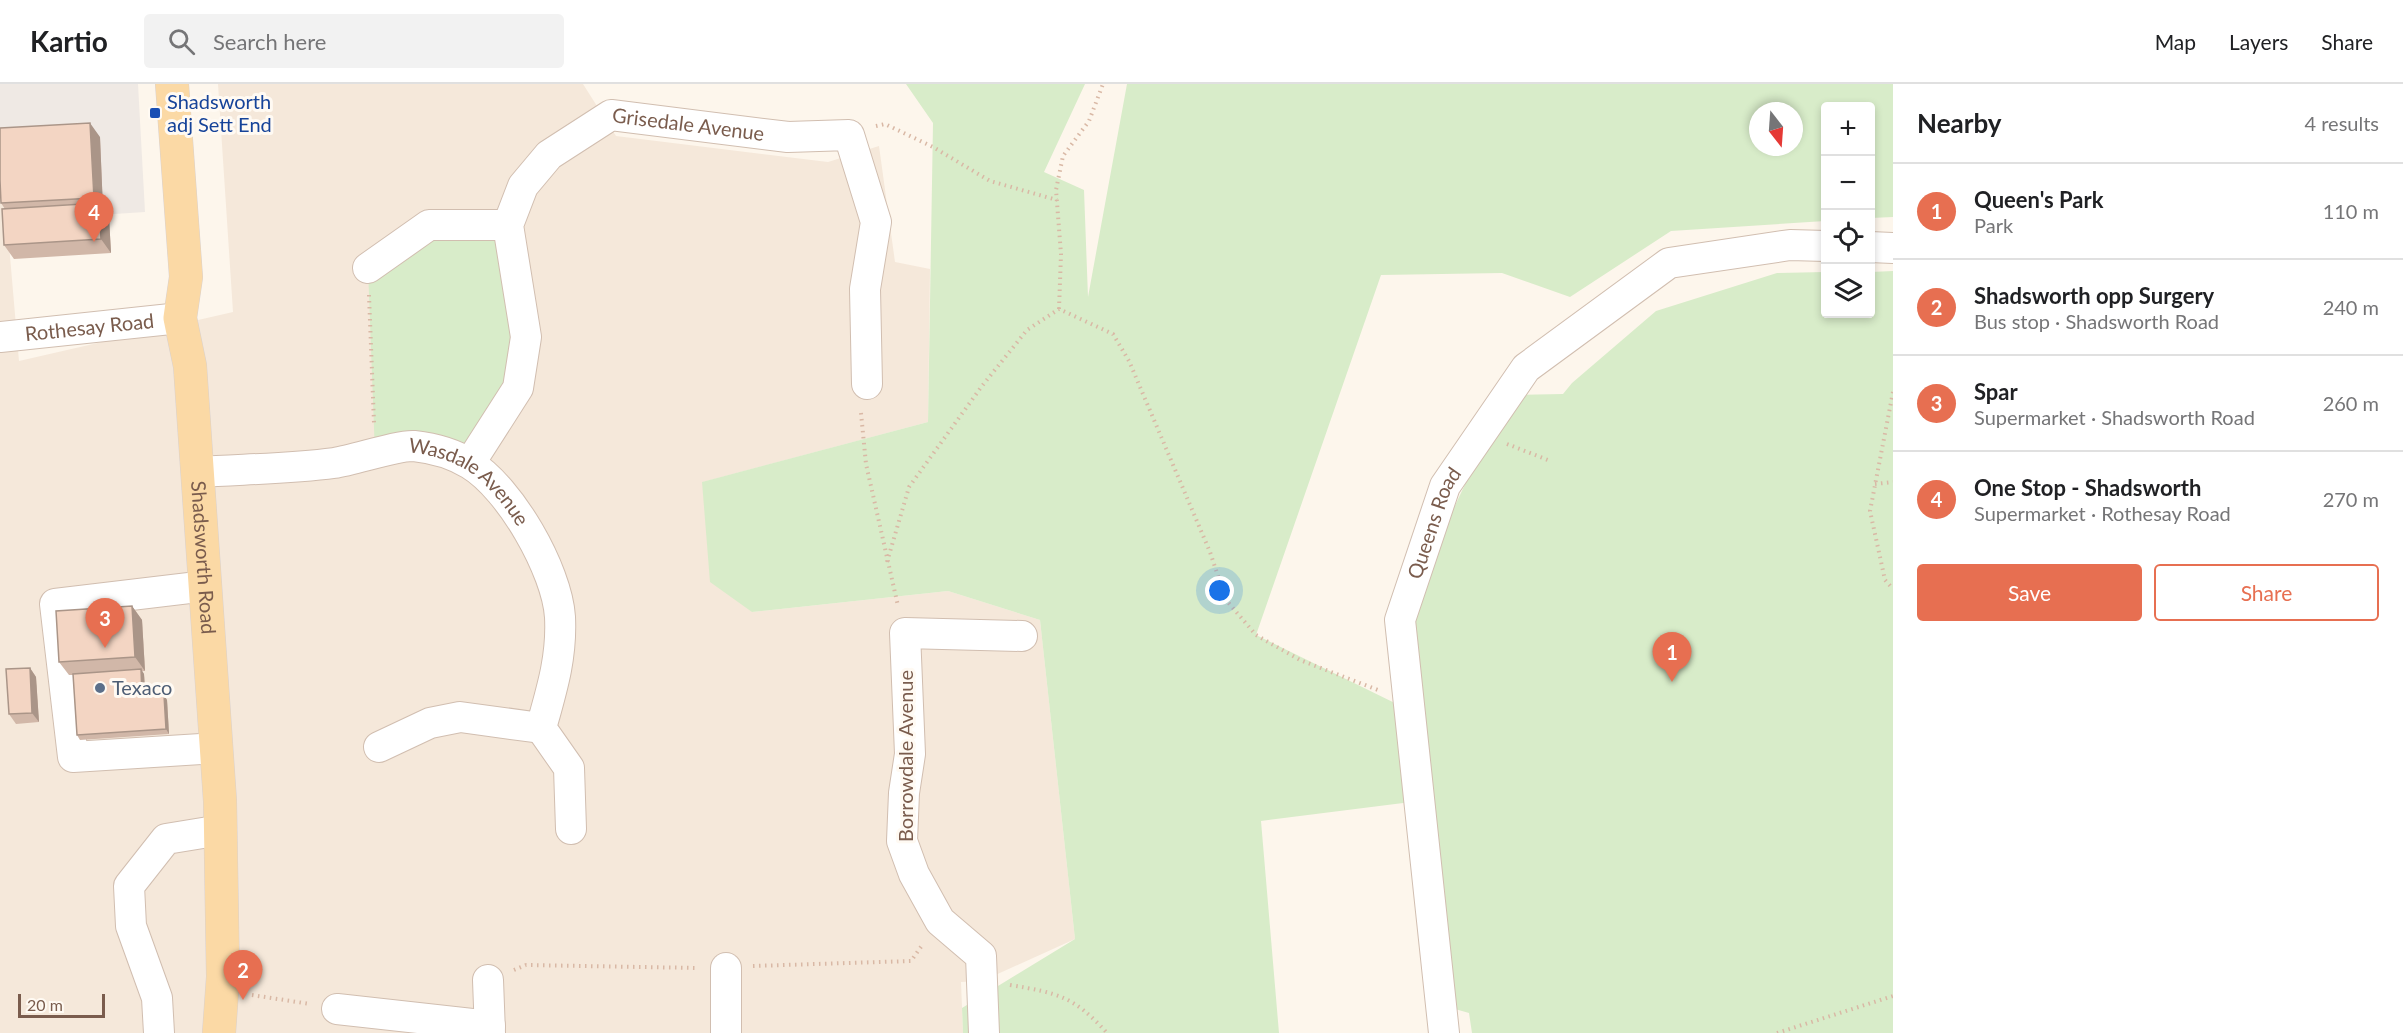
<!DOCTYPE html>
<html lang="en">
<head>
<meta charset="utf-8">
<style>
	body { margin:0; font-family:Lato,sans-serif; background:#f2f2f2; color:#202124 }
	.controls { position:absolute; right:18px; top:18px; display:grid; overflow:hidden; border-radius:6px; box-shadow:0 3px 9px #0003 }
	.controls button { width:54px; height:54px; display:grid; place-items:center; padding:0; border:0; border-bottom:2px solid #e0e0e0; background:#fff; color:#202124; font:30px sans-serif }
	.compass { position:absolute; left:1749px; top:18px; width:54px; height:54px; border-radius:50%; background:#fff; box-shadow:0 3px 9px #0003; rotate:163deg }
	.scale { position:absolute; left:18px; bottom:15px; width:87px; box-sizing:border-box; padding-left:6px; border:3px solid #7a5c4d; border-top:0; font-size:16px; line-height:21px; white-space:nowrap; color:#7a5c4d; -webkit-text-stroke:4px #fffaf3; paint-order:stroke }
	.you { position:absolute; left:1220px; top:507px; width:21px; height:21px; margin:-15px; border:4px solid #fff; border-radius:50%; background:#1a73e8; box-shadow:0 0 0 9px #1a73e833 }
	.badge { display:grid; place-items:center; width:39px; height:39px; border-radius:50%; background:#e76f51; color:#fff; font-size:20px; font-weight:700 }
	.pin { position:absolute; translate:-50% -50px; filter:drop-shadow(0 2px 3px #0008) }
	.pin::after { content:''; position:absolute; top:32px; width:21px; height:18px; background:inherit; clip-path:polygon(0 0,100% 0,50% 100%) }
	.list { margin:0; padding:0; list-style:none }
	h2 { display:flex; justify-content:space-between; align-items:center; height:78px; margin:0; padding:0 24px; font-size:26px }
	h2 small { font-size:20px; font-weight:400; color:#757577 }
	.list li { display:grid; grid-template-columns:39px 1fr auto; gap:18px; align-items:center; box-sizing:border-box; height:96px; padding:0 24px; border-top:2px solid #e0e0e0 }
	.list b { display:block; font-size:22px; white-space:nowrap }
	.list p { margin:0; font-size:20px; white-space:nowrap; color:#757577 }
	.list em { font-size:20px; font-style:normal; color:#757577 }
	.actions { display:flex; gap:12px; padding:18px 24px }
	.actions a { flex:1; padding:14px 0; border:2px solid #e76f51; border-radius:6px; text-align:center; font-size:21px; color:#e76f51 }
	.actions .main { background:#e76f51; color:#fff }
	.icon { flex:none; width:33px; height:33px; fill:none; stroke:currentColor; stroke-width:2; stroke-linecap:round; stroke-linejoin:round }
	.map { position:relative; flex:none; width:1893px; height:949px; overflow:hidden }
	header { display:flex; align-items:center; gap:36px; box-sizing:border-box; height:84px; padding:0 30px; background:#fff; border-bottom:2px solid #e0e0e0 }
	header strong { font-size:28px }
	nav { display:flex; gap:33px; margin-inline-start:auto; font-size:21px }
	.search { width:420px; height:54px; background:#f2f2f2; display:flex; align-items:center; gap:15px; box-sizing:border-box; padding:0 21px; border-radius:6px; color:#757577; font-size:22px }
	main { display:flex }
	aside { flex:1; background:#fff }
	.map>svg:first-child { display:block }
	.residential { fill:#f5e8da }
	.industrial { fill:#efe9e4 }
	.green { fill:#d8ecc9; fill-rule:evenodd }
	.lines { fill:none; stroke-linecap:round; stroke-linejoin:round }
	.minor-casing { stroke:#d1beb0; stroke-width:32 }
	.major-casing { stroke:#dad1cd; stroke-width:34 }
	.path { stroke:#d9b8a5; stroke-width:4; stroke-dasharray:1.5 4.5; stroke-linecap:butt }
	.minor { stroke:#fff; stroke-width:30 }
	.major { stroke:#fbd9a5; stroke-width:33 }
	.wall { fill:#d1b7a8 }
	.shaded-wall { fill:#aa9588 }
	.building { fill:#f3d5c3; stroke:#aa9588; stroke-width:1.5 }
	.transit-dot { fill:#1a4fb4; stroke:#fffaf3; stroke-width:2 }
	.service-dot { fill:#5c6f8a; stroke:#fffaf3; stroke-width:2 }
	.labels { text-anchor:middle; stroke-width:6; stroke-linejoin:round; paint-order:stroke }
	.transit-label { font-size:20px; fill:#164399; stroke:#fffaf3; text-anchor:start }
	.street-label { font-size:20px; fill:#7a5c4d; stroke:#fffaf3 }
	.service-label { font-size:20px; fill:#4e5e75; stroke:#fffaf3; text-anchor:start }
</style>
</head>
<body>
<header>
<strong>Kartio</strong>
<div class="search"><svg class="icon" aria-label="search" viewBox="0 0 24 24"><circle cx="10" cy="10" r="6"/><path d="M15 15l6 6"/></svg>Search here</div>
<nav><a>Map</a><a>Layers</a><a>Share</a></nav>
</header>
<main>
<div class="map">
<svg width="1893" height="949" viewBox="0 0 1893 949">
	<rect width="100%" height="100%" fill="#fdf6ec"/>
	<path class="residential" d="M218,0H583L616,52L828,78L879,62L895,178L930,185L928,338L703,398L752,528L948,507L1040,536L1075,855L982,897L961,898L963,949H0V114H5L19,277L233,228Z"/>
	<path class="industrial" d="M0,0H138L145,128L6,137L5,114H0Z"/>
	<g class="green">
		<path d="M906,0H1085L1044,88L1084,106L1088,213L1127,0H1893V133L1871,134L1870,22H1826L1825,137L1671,147L1570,213L1502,189L1381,191L1256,551L1409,626L1400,536L1508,311L1563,310L1572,299L1656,227L1777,189L1825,188L1826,230H1870L1871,188L1893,187V949H1472L1469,929L1441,921L1419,717L1261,737L1279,949H963L962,924L1075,855L1040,536L948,507L752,528L710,498L702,398L928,338L933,39ZM1758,27H1794V63H1758Z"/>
		<path d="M429,141H508L518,304L470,379L375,371L368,184Z"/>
	</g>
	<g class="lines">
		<defs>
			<g id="minor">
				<path d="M1870,163L1893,164"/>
				<path d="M368,184L429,141H508"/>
				<path id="s1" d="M0,253L180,234"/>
				<path id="s2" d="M470,379L518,304L526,253L508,141L523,102L549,71L611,31L788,53L849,51L876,138L865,205L867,300"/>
				<path id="s3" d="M198,388C243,385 289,385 334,379C355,376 397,361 414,362C432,364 454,370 470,380C510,404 557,486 560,533C562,573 552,605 541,644L569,684L571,745"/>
				<path d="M206,502L55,520L73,673L217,664"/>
				<path d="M379,663L430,639L460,633L541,644"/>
				<path d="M488,896L490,949"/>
				<path d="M337,925L490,942"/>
				<path d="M159,949L157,914L131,842L129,802L166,755L221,746"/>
				<path d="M726,949V884"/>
				<path d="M984,949L981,872L940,837L914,790L902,757L904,709L910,670L905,549L1022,552"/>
				<path id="s4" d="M1444,949L1400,536L1445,402L1526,284L1669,179L1790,161L1826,162"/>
			</g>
			<g id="major">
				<path id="s5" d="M172,0L186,193L180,234L190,282L220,717L223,893L219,949"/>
			</g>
		</defs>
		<use href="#minor" class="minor-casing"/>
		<use href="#major" class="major-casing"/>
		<g class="path">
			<path d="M876,42L885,40L933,63L990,97L1057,116"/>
			<path d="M369,211L374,339"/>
			<path d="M1059,225L1061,170L1056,106L1063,72L1089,37L1103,0"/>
			<path d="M1893,308L1870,427L1885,496L1893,505"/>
			<path d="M861,329L866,380L898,522"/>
			<path d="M1507,360L1548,376"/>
			<path d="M1875,400L1893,398"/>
			<path d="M887,478L909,403L982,302L1027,246L1059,225L1113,250L1129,277L1210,468L1226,516L1256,551L1300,576L1378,606"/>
			<path d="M753,882L911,877L923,860"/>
			<path d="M514,886L526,881L698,884"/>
			<path d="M1010,901C1057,909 1074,912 1107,949"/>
			<path d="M252,911L310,920"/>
			<path d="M1777,949L1893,912"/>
		</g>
		<use href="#minor" class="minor"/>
		<use href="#major" class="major"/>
	</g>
	<g class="wall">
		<path d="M100,53L103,125L109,133L111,169L14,175L4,161L5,125L1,119Z"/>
		<path d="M132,522L142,536L145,587H142L144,590L145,612L164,611L167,616L169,650L80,656L77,651L73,591H69L59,578Z"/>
		<path d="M30,584L36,593L39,638L16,640L9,630Z"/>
	</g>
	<g class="shaded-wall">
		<path d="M90,39L100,53L103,125L109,133L111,169L101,155L99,122L94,114Z"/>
		<path d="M132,522L142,536L145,587L135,573Z"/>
		<path d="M30,584L36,593L39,638L32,629Z"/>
		<path d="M141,585L144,590L146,617L142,612Z"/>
		<path d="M164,611L167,616L169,650L166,645Z"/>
	</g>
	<g class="building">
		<path d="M90,39L94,114L1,119L0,96V44Z"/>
		<path d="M99,119L101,155L4,161L2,125Z"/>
		<path d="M132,522L135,573L59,578L56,527Z"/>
		<path d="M30,584L32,629L9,630L6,585Z"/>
		<path d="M141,585L142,612L164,611L166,645L77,651L73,590Z"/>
	</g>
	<rect class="transit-dot" x="149" y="23" width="12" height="12" rx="3"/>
	<circle class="service-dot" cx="100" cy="604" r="6"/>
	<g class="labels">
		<g class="transit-label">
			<text x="167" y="25">Shadsworth<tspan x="167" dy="23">adj Sett End</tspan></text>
		</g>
		<g class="street-label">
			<text dy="7" stroke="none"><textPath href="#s2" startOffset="488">Grisedale Avenue</textPath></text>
			<text dy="7" stroke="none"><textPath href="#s1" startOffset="90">Rothesay Road</textPath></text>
			<text dy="7" stroke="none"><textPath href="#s3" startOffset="286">Wasdale Avenue</textPath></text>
			<text dy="7" stroke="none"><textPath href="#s4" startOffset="518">Queens Road</textPath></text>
			<text dy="7" stroke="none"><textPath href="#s5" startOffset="476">Shadsworth Road</textPath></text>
			<text transform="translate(906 672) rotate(-90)" y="7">Borrowdale Avenue</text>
		</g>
		<g class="service-label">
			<text x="112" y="611">Texaco</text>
		</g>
	</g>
</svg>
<div class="controls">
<button>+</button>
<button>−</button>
<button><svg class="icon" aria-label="locate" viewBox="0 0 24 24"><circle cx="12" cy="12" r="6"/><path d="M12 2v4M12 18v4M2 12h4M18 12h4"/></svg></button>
<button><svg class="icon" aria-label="layers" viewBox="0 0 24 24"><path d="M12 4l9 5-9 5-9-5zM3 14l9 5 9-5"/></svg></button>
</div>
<svg class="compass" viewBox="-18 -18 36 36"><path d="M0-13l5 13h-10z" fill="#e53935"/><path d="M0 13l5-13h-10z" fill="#757577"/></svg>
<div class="scale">20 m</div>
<div class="you"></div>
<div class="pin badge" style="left:1672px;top:598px">1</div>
<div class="pin badge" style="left:243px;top:916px">2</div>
<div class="pin badge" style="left:105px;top:564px">3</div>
<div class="pin badge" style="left:94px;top:158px">4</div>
</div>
<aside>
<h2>Nearby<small>4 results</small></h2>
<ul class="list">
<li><span class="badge">1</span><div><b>Queen's Park</b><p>Park</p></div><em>110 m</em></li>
<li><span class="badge">2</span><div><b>Shadsworth opp Surgery</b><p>Bus stop · Shadsworth Road</p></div><em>240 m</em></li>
<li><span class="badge">3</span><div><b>Spar</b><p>Supermarket · Shadsworth Road</p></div><em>260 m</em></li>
<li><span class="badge">4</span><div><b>One Stop - Shadsworth</b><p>Supermarket · Rothesay Road</p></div><em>270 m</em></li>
</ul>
<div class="actions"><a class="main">Save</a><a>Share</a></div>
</aside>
</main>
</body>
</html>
